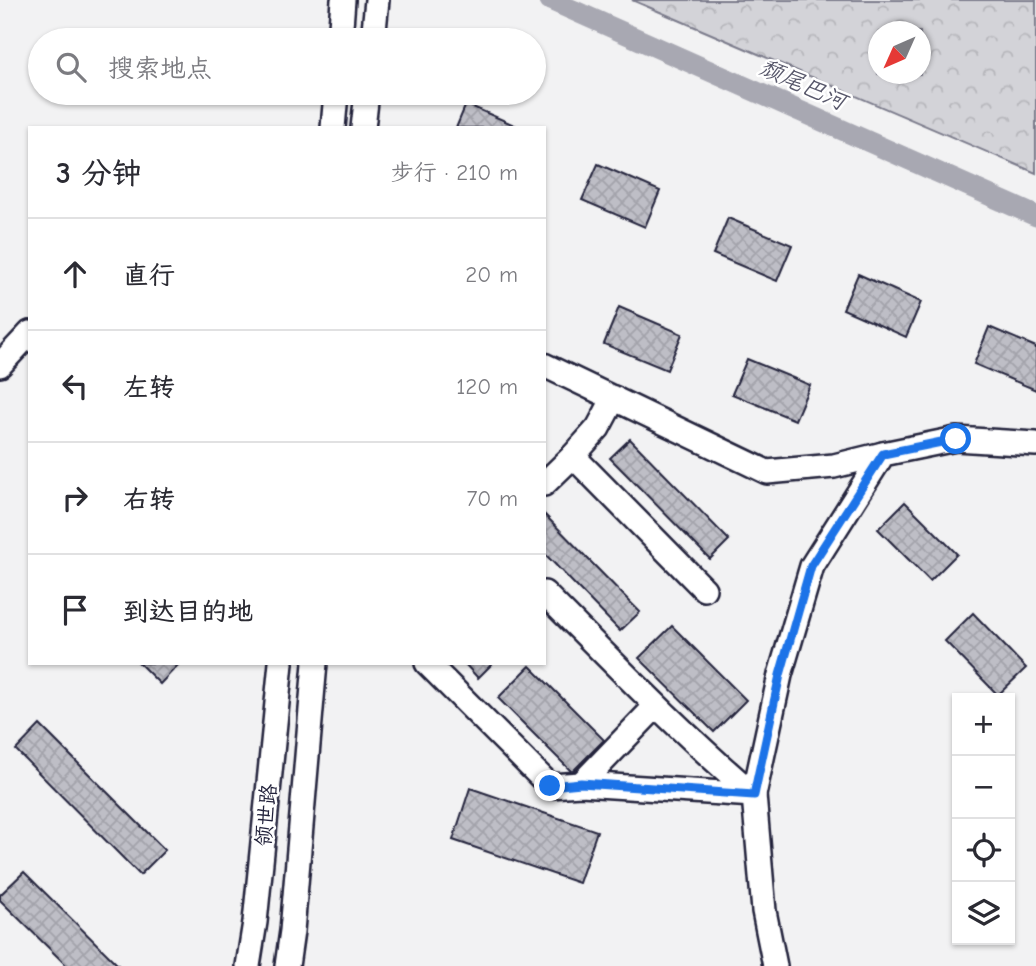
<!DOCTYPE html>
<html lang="zh">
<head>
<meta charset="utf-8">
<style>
	body { margin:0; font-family:"Comic Neue","LXGW WenKai TC",sans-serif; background:#f2f2f3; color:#2b2b33 }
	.controls { position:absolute; right:21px; bottom:21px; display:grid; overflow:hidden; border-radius:0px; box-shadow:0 2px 5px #0004 }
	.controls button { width:63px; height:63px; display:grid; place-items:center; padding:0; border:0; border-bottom:2px solid #e1e1e2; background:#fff; color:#2b2b33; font:35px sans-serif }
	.compass { position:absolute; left:868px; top:21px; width:63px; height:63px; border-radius:50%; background:#fff; box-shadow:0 2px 5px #0004; rotate:225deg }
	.stop { position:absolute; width:21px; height:21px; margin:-16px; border:5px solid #1a73e8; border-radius:50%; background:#fff }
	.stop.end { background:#1a73e8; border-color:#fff; box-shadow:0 2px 7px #0008 }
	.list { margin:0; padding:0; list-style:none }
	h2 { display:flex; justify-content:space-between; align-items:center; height:91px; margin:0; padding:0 28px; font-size:30px }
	h2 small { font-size:23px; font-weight:400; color:#7c7c81 }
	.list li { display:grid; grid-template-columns:46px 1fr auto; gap:21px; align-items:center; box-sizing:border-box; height:112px; padding:0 28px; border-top:2px solid #e1e1e2 }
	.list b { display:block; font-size:26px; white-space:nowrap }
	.list em { font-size:23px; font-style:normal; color:#7c7c81 }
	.icon { flex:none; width:38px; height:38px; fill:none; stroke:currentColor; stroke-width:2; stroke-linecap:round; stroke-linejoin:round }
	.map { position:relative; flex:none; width:1036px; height:966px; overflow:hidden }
	.search { position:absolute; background:#fff; box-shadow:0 2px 5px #0004; left:28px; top:28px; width:518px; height:77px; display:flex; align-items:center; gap:18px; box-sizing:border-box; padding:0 24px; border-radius:38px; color:#7c7c81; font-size:26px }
	.panel { position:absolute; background:#fff; box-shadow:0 2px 5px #0004; left:28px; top:126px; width:518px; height:539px; border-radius:0px }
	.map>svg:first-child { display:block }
	.park { fill:url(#park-crowns); stroke:#7a7a8a; stroke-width:2; fill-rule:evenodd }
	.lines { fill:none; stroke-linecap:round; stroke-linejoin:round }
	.canal { stroke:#a8a8b2; stroke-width:21 }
	.building { fill:url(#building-cross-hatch); stroke:#22223b; stroke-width:2 }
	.minor-casing { stroke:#22223b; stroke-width:28 }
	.minor { stroke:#fff; stroke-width:23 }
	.route { stroke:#1a73e8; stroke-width:9 }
	.labels { text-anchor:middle; stroke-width:5; stroke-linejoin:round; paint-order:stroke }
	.street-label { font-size:21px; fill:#22223b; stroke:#fff }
	.water-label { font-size:23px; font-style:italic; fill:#58586b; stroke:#fff }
</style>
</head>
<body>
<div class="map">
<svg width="1036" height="966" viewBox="0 0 1036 966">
	<defs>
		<pattern id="park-crowns" width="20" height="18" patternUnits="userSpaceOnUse" patternTransform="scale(1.75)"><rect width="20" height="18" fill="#d3d3d8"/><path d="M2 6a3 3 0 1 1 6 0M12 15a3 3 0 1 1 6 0" fill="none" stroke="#b5b5ba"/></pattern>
		<pattern id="building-cross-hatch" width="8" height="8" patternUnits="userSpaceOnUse" patternTransform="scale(1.75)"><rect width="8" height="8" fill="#bebec6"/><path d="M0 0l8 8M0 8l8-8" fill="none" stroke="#a3a3ab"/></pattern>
	</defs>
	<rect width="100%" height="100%" fill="#f2f2f3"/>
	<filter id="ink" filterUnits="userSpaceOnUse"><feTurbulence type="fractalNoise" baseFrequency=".0143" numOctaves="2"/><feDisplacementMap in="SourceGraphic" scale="14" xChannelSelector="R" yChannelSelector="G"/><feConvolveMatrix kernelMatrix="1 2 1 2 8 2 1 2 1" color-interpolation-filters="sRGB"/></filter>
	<g filter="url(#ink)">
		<path class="park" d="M632,0H1036V173ZM878,32H920V74H878Z"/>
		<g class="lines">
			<path class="canal" d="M550,0L1036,216"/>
		</g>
		<g class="building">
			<path d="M466,104L521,128H456Z"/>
			<path d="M598,164L660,191L645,227L582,200Z"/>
			<path d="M728,218L792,245L777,281L713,254Z"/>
			<path d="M858,274L921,302L906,337L843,309Z"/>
			<path d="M619,307L682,334L667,370L604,344Z"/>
			<path d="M989,327L1036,347V390L974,364Z"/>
			<path d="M747,359L810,385L795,420L732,394Z"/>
			<path d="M630,439L729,540L710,559L610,458Z"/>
			<path d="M905,502L957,554L930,581L878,529Z"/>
			<path d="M544,514L640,612L620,631L544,553Z"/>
			<path d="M973,613L1026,668L998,695L945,641Z"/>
			<path d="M672,626L746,700L714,732L639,658Z"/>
			<path d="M139,663H180L160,684Z"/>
			<path d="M464,663H493L478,678Z"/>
			<path d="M530,666L604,740L572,772L498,698Z"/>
			<path d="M40,725L165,850L140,875L16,750Z"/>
			<path d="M470,788L597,831L579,883L453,840Z"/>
			<path d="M24,872L119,966H67L0,900V895Z"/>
		</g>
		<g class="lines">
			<defs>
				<g id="minor">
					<path d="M340,40L343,0"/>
					<path d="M373,40L377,0"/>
					<path d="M333,128L336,93"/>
					<path d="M363,128L367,93"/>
					<path d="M0,365L30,333"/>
					<path d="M544,365L767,472L834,466L883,454"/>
					<path d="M573,456L598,428L614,398"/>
					<path d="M544,484L573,456L704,589"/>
					<path d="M427,663L550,786L581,784L754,795C680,732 613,662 544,593"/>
					<path d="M581,784L656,706"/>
					<path d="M248,966L255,922L281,663"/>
					<path d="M287,966L292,931L315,663"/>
					<path d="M775,966L764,911L754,795L780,675L812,566L883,454L956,439L1036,444"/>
				</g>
			</defs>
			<use href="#minor" class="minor-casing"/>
			<use href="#minor" class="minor"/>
		</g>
	</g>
	<g class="lines" filter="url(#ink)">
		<path class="route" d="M550,786L581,783L754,795L780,675L811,566L883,454L956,439"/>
	</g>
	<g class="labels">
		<g class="street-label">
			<text transform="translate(266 815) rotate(-84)" y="7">领世路</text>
		</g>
		<g class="water-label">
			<text transform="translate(803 84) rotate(24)" y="8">颓尾巴河</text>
		</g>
	</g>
</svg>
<div class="controls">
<button>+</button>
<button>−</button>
<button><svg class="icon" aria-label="locate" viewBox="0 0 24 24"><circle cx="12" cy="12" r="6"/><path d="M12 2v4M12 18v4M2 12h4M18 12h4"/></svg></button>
<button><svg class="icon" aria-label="layers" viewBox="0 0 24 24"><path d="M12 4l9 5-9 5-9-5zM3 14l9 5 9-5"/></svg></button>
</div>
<svg class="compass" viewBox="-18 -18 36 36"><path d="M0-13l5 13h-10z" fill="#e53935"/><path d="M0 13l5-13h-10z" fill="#7c7c81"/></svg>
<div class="stop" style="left:956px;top:439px"></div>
<div class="stop end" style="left:550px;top:786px"></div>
<div class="search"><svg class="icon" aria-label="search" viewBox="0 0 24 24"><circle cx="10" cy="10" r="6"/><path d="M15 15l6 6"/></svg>搜索地点</div>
<section class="panel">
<h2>3 分钟<small>步行 · 210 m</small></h2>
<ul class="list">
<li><svg class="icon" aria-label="ahead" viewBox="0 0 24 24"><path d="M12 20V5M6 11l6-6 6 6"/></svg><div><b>直行</b></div><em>20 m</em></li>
<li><svg class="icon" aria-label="left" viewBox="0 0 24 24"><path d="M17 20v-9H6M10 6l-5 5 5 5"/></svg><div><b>左转</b></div><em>120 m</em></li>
<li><svg class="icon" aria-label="right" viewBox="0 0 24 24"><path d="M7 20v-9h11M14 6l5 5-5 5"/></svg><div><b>右转</b></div><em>70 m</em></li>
<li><svg class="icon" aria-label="arrive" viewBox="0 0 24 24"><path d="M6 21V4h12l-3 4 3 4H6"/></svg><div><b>到达目的地</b></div></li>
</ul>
</section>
</div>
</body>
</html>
